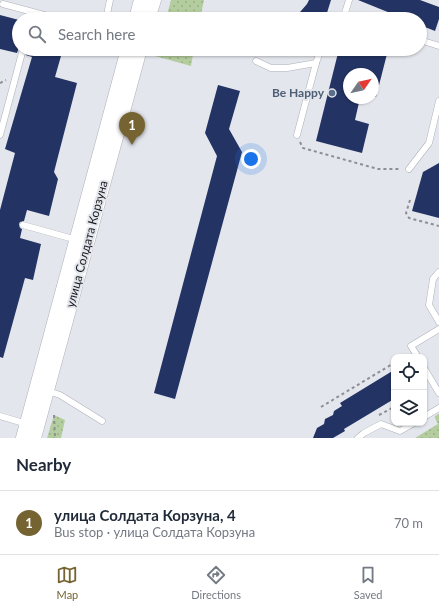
<!DOCTYPE html>
<html lang="en">
<head>
<meta charset="utf-8">
<style>
	body { margin:0; font-family:Lato,sans-serif; background:#f6f6f7; color:#1f2937 }
	.controls { position:absolute; right:12px; bottom:12px; display:grid; overflow:hidden; border-radius:8px; box-shadow:0 1px 3px #0004 }
	.controls button { width:36px; height:36px; display:grid; place-items:center; padding:0; border:0; border-bottom:1px solid #e0e1e3; background:#fff; color:#1f2937; font:20px sans-serif }
	.compass { position:absolute; left:343px; top:68px; width:36px; height:36px; border-radius:50%; background:#fff; box-shadow:0 1px 3px #0004; rotate:56deg }
	.you { position:absolute; left:251px; top:159px; width:14px; height:14px; margin:-10px; border:3px solid #fff; border-radius:50%; background:#1a73e8; box-shadow:0 0 0 6px #1a73e833 }
	.badge { display:grid; place-items:center; width:26px; height:26px; border-radius:50%; background:#756331; color:#fff; font-size:13px; font-weight:700 }
	.pin { position:absolute; translate:-50% -33px; filter:drop-shadow(0 1px 2px #0008) }
	.pin::after { content:''; position:absolute; top:21px; width:14px; height:12px; background:inherit; clip-path:polygon(0 0,100% 0,50% 100%) }
	.list { margin:0; padding:0; list-style:none }
	h2 { display:flex; justify-content:space-between; align-items:center; height:52px; margin:0; padding:0 16px; font-size:17px }
	h2 small { font-size:13px; font-weight:400; color:#747a83 }
	.list li { display:grid; grid-template-columns:26px 1fr auto; gap:12px; align-items:center; box-sizing:border-box; height:64px; padding:0 16px; border-top:1px solid #e0e1e3 }
	.list b { display:block; font-size:15px; white-space:nowrap }
	.list p { margin:0; font-size:13px; white-space:nowrap; color:#747a83 }
	.list em { font-size:13px; font-style:normal; color:#747a83 }
	.icon { flex:none; width:22px; height:22px; fill:none; stroke:currentColor; stroke-width:2; stroke-linecap:round; stroke-linejoin:round }
	.map { position:relative; flex:none; width:439px; height:438px; overflow:hidden }
	.search { position:absolute; background:#fff; box-shadow:0 1px 3px #0004; left:12px; right:12px; top:12px; height:44px; display:flex; align-items:center; gap:10px; box-sizing:border-box; padding:0 14px; border-radius:22px; color:#747a83; font-size:15px }
	.sheet { height:116px; background:#fff }
	nav { display:flex; justify-content:space-around; align-items:center; box-sizing:border-box; height:56px; border-top:1px solid #e0e1e3; background:#fff; font-size:11px; color:#747a83 }
	nav a { display:grid; justify-items:center; gap:2px }
	nav .on { color:#756331 }
	.map>svg:first-child { display:block }
	.grass { fill:url(#grass-dots) }
	.building { fill:#233363 }
	.lines { fill:none; stroke-linecap:round; stroke-linejoin:round }
	.service-casing { stroke:#aeb1b7; stroke-width:7 }
	.tertiary-casing { stroke:#aeb1b7; stroke-width:15 }
	.path { stroke:#8d8f94; stroke-width:2; stroke-dasharray:3 3; stroke-linecap:butt }
	.service { stroke:#fff; stroke-width:6 }
	.tertiary { stroke:#fff; stroke-width:14 }
	.service-dot { fill:#5c6f8a; stroke:#e4e6ed; stroke-width:1.5 }
	.labels { text-anchor:middle; stroke-width:4; stroke-linejoin:round; paint-order:stroke }
	.service-label { font-size:12px; font-weight:bold; fill:#4e5e75; stroke:#e4e6ed; text-anchor:end }
	.street-label { font-size:12px; fill:#17181a; stroke:#e4e6ed }
</style>
</head>
<body>
<div class="map">
<svg width="439" height="438" viewBox="0 0 439 438">
	<defs>
		<pattern id="grass-dots" width="8" height="8" patternUnits="userSpaceOnUse"><rect width="8" height="8" fill="#b4cd9e"/><path d="M2 2h.1M6 6h.1" fill="none" stroke="#9aaf88" stroke-width="1.8" stroke-linecap="round"/></pattern>
	</defs>
	<rect width="100%" height="100%" fill="#e4e6ed"/>
	<g class="grass">
		<path d="M171,0H204L200,19H166Z"/>
		<path d="M157,49H194L191,66L155,56Z"/>
		<path d="M439,414V438H415L438,424L435,418V416Z"/>
		<path d="M54,415L65,420L61,438H47Z"/>
	</g>
	<g class="building">
		<path d="M309,0H331L326,16L324,19H294L307,4Z"/>
		<path d="M358,0H420L439,7V19L435,31L420,25V19H405Z"/>
		<path d="M0,15L19,20V47L17,53L0,49Z"/>
		<path d="M27,49H63L55,77L77,83L54,172L58,179L49,216L27,210L24,221L20,222L19,224L20,228L22,229L20,238L41,244L33,280L25,278L3,358L0,357V210L15,153L5,149L32,57L26,55Z"/>
		<path d="M339,49H366L387,54L376,97H373V74H349V98H360L355,120L369,124L362,153L316,141Z"/>
		<path d="M218,85L240,91L229,129L242,152L175,399L154,393L217,156L205,133Z"/>
		<path d="M439,163V218L412,211L423,172Z"/>
		<path d="M394,370V399L344,429L345,431L333,438H313L317,428L324,424L325,419L333,415L334,411L342,406L340,403Z"/>
	</g>
	<g class="lines">
		<defs>
			<g id="service">
				<path d="M3,4L59,19"/>
				<path d="M344,16L349,0"/>
				<path d="M106,19L110,0"/>
				<path d="M341,19L344,16L355,19"/>
				<path d="M420,40L439,46"/>
				<path d="M256,61L271,68H287L316,63"/>
				<path d="M0,135L23,49"/>
				<path d="M297,135L316,63L321,49"/>
				<path d="M409,169L429,143L439,101"/>
				<path d="M23,225L77,240"/>
				<path d="M439,272L433,279L429,305L439,322"/>
				<path d="M418,357L411,346L439,329"/>
				<path d="M424,368L439,393"/>
				<path d="M48,391L60,395L102,421"/>
				<path d="M0,416L27,424"/>
				<path d="M424,417L439,408"/>
				<path d="M358,438L364,433L381,424L400,431L414,423"/>
			</g>
			<g id="tertiary">
				<path d="M136,19L141,0"/>
				<path d="M148,19L154,0"/>
				<path d="M23,438L128,49"/>
				<path d="M34,438L140,49"/>
			</g>
		</defs>
		<use href="#service" class="service-casing"/>
		<use href="#tertiary" class="tertiary-casing"/>
		<g class="path">
			<path d="M0,83L6,80"/>
			<path d="M300,142L303,148L378,169H401"/>
			<path d="M410,200L406,213L409,218L439,226"/>
			<path d="M321,407L394,363"/>
			<path d="M54,415L55,438"/>
			<path d="M379,415L394,407"/>
		</g>
		<use href="#service" class="service"/>
		<use href="#tertiary" class="tertiary"/>
	</g>
	<circle class="service-dot" cx="332" cy="93" r="4"/>
	<g class="labels">
		<g class="service-label">
			<text x="324" y="97">Be Happy</text>
		</g>
		<g class="street-label">
			<text transform="translate(87 244) rotate(-75)" y="4">улица Солдата Корзуна</text>
		</g>
	</g>
</svg>
<div class="controls">
<button><svg class="icon" aria-label="locate" viewBox="0 0 24 24"><circle cx="12" cy="12" r="6"/><path d="M12 2v4M12 18v4M2 12h4M18 12h4"/></svg></button>
<button><svg class="icon" aria-label="layers" viewBox="0 0 24 24"><path d="M12 4l9 5-9 5-9-5zM3 14l9 5 9-5"/></svg></button>
</div>
<svg class="compass" viewBox="-18 -18 36 36"><path d="M0-13l5 13h-10z" fill="#e53935"/><path d="M0 13l5-13h-10z" fill="#747a83"/></svg>
<div class="you"></div>
<div class="pin badge" style="left:132px;top:145px">1</div>
<div class="search"><svg class="icon" aria-label="search" viewBox="0 0 24 24"><circle cx="10" cy="10" r="6"/><path d="M15 15l6 6"/></svg>Search here</div>
</div>
<section class="sheet">
<h2>Nearby<small></small></h2>
<ul class="list">
<li><span class="badge">1</span><div><b>улица Солдата Корзуна, 4</b><p>Bus stop · улица Солдата Корзуна</p></div><em>70 m</em></li>
</ul>
</section>
<nav>
<a class="on"><svg class="icon" aria-label="map" viewBox="0 0 24 24"><path d="M3 6l6-2 6 2 6-2v14l-6 2-6-2-6 2zM9 4v14M15 6v14"/></svg>Map</a>
<a><svg class="icon" aria-label="directions" viewBox="0 0 24 24"><path d="M12 3l9 9-9 9-9-9zM9 14v-3h6M13 9l2 2-2 2"/></svg>Directions</a>
<a><svg class="icon" aria-label="saved" viewBox="0 0 24 24"><path d="M7 4h10v16l-5-4-5 4z"/></svg>Saved</a>
</nav>
</body>
</html>
